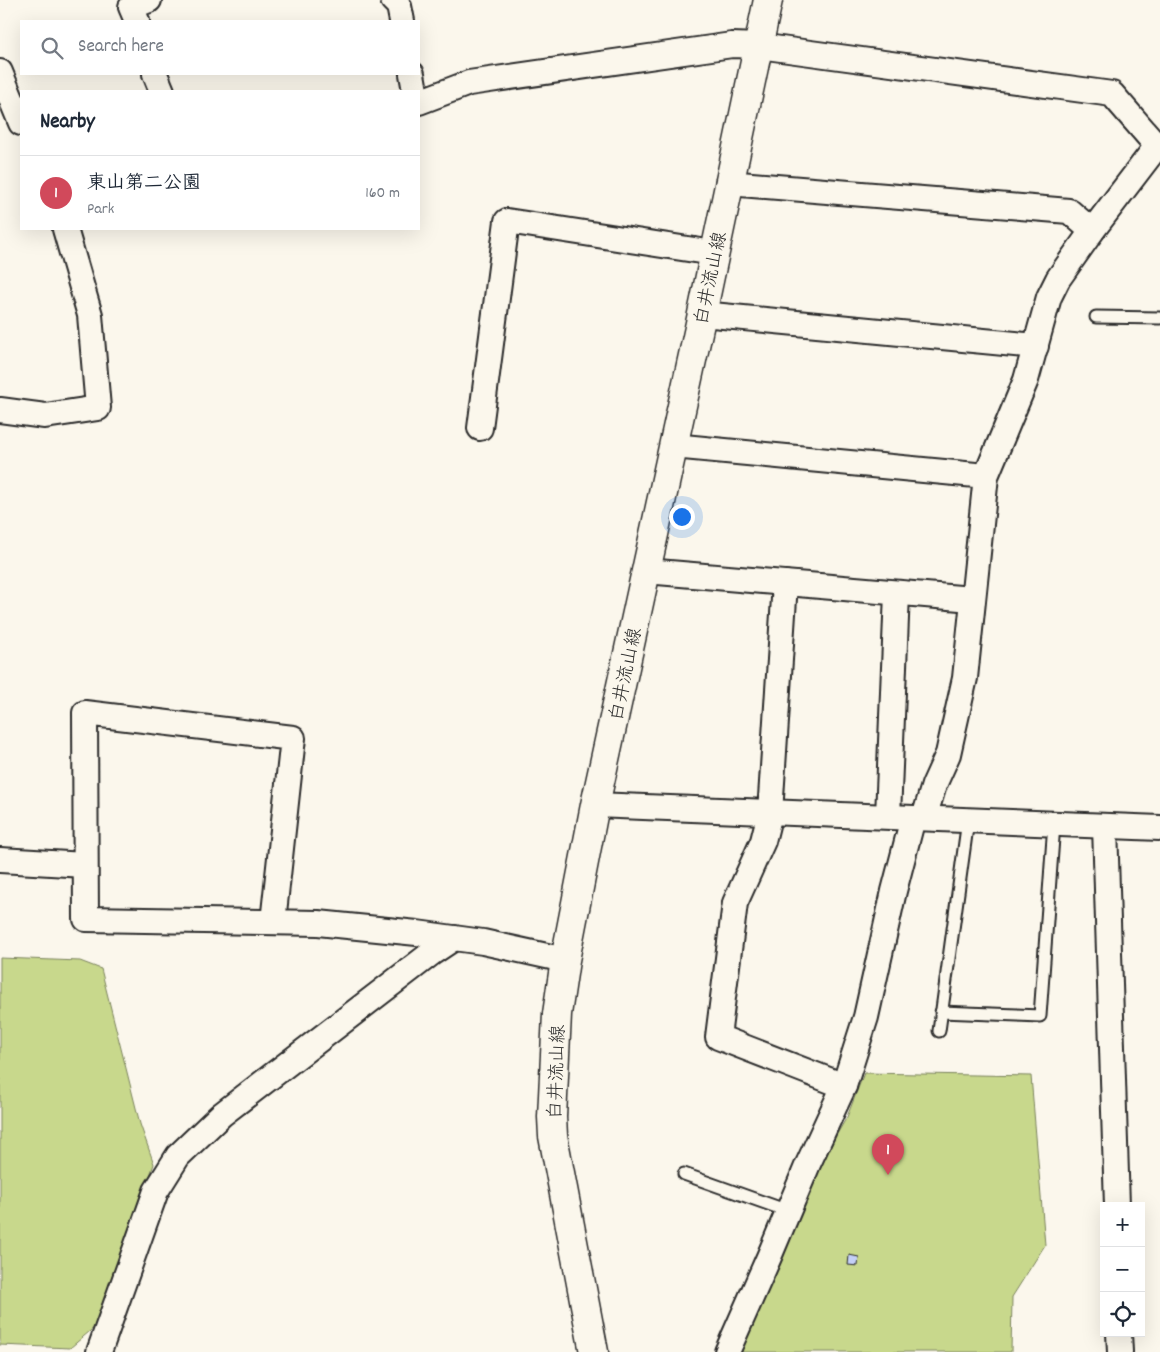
<!DOCTYPE html>
<html lang="en">
<head>
<meta charset="utf-8">
<style>
	body { margin:0; font-family:Dekko,"Klee One",sans-serif; background:#f6f6f7; color:#1f2937 }
	.controls { position:absolute; right:15px; bottom:15px; display:grid; overflow:hidden; border-radius:0px; box-shadow:0 5px 20px #0002 }
	.controls button { width:45px; height:45px; display:grid; place-items:center; padding:0; border:0; border-bottom:1px solid #e0e1e3; background:#fff; color:#1f2937; font:25px sans-serif }
	.you { position:absolute; left:681px; top:516px; width:18px; height:18px; margin:-12px; border:4px solid #fff; border-radius:50%; background:#1a73e8; box-shadow:0 0 0 8px #1a73e833 }
	.badge { display:grid; place-items:center; width:32px; height:32px; border-radius:50%; background:#d1495b; color:#fff; font-size:16px; font-weight:700 }
	.pin { position:absolute; translate:-50% -41px; filter:drop-shadow(0 1px 2px #0008) }
	.pin::after { content:''; position:absolute; top:26px; width:18px; height:15px; background:inherit; clip-path:polygon(0 0,100% 0,50% 100%) }
	.list { margin:0; padding:0; list-style:none }
	h2 { display:flex; justify-content:space-between; align-items:center; height:65px; margin:0; padding:0 20px; font-size:21px }
	h2 small { font-size:16px; font-weight:400; color:#747a83 }
	.list li { display:grid; grid-template-columns:32px 1fr auto; gap:15px; align-items:center; box-sizing:border-box; height:75px; padding:0 20px; border-top:1px solid #e0e1e3 }
	.list b { display:block; font-size:19px; white-space:nowrap }
	.list p { margin:0; font-size:16px; white-space:nowrap; color:#747a83 }
	.list em { font-size:16px; font-style:normal; color:#747a83 }
	.icon { flex:none; width:28px; height:28px; fill:none; stroke:currentColor; stroke-width:2; stroke-linecap:round; stroke-linejoin:round }
	.map { position:relative; flex:none; width:1160px; height:1352px; overflow:hidden }
	.search { position:absolute; background:#fff; box-shadow:0 5px 20px #0002; left:20px; top:20px; width:400px; height:55px; display:flex; align-items:center; gap:12px; box-sizing:border-box; padding:0 18px; border-radius:0px; color:#747a83; font-size:19px }
	.panel { position:absolute; background:#fff; box-shadow:0 5px 20px #0002; left:20px; top:90px; width:400px; height:140px; border-radius:0px }
	.map>svg:first-child { display:block }
	.green { fill:#c8d88c; stroke:#7a825c }
	.building { fill:#c4d0f7; stroke:#2b2b2b }
	.lines { fill:none; stroke-linecap:round; stroke-linejoin:round }
	.service-casing { stroke:#2b2b2b; stroke-width:15 }
	.minor-casing { stroke:#2b2b2b; stroke-width:28 }
	.secondary-casing { stroke:#2b2b2b; stroke-width:31 }
	.service { stroke:#fbf7ec; stroke-width:11 }
	.minor { stroke:#fbf7ec; stroke-width:24 }
	.secondary { stroke:#fbf7ec; stroke-width:28 }
	.labels { text-anchor:middle; stroke-width:4; stroke-linejoin:round; paint-order:stroke }
	.street-label { font-size:19px; fill:#2b2b2b; stroke:#fbf7ec }
</style>
</head>
<body>
<div class="map">
<svg width="1160" height="1352" viewBox="0 0 1160 1352">
	<rect width="100%" height="100%" fill="#fbf7ec"/>
	<filter id="ink" filterUnits="userSpaceOnUse"><feTurbulence type="fractalNoise" baseFrequency=".02" numOctaves="2"/><feDisplacementMap in="SourceGraphic" scale="10" xChannelSelector="R" yChannelSelector="G"/><feConvolveMatrix kernelMatrix="1 2 1 2 8 2 1 2 1" color-interpolation-filters="sRGB"/></filter>
	<g filter="url(#ink)">
		<g class="green">
			<path d="M0,958L80,961L101,969L140,1124L154,1164L96,1326L70,1348L0,1345Z"/>
			<path d="M864,1073L1031,1076L1045,1245L1012,1297L1011,1352H735L798,1215L837,1134L847,1117Z"/>
		</g>
		<path class="building" d="M849,1255L859,1257L858,1266L848,1265Z"/>
		<g class="lines">
			<defs>
				<g id="service">
					<path d="M1096,317L1160,318"/>
					<path d="M941,1012L1040,1016L1054,824"/>
					<path d="M939,1031L968,820"/>
					<path d="M684,1174L788,1211"/>
				</g>
				<g id="minor">
					<path d="M393,0L399,6L402,21"/>
					<path d="M137,21L131,7L149,0"/>
					<path d="M0,72L21,123"/>
					<path d="M155,74L162,91"/>
					<path d="M412,74L415,91"/>
					<path d="M419,102L469,83L732,45L759,46L1112,94L1157,146"/>
					<path d="M728,183L1069,211L1092,231"/>
					<path d="M702,314L1036,346"/>
					<path d="M0,410L45,416L98,408L90,315L65,229"/>
					<path d="M480,428L507,221L714,253"/>
					<path d="M673,446L986,476"/>
					<path d="M646,571L972,599"/>
					<path d="M785,583L770,813L763,841L735,903L718,1037L844,1086"/>
					<path d="M595,805L1160,828"/>
					<path d="M888,816L897,593"/>
					<path d="M924,818L934,785L948,754L965,678L986,476L1026,380L1049,297L1058,279L1092,231L1160,142"/>
					<path d="M1105,826L1117,1206"/>
					<path d="M0,860L85,865"/>
					<path d="M273,922L293,738L85,713L86,919L318,923L417,933L483,942L565,960"/>
					<path d="M1119,1333L1120,1352"/>
					<path d="M99,1352L156,1191L178,1156L221,1115L433,952L454,938"/>
					<path d="M727,1352L769,1257L808,1164L844,1086L866,1017L894,891L913,818"/>
				</g>
				<path id="secondary" d="M594,1352L553,1136L552,1117L557,1014L565,960L595,805L702,314L768,0"/>
			</defs>
			<use href="#service" class="service-casing"/>
			<use href="#minor" class="minor-casing"/>
			<use href="#secondary" class="secondary-casing"/>
			<use href="#service" class="service"/>
			<use href="#minor" class="minor"/>
			<use href="#secondary" class="secondary"/>
		</g>
	</g>
	<g class="labels">
		<g class="street-label">
			<text transform="translate(709 278) rotate(-78)" y="7">白井流山線</text>
			<text transform="translate(624 674) rotate(-78)" y="7">白井流山線</text>
			<text transform="translate(555 1072) rotate(-88)" y="7">白井流山線</text>
		</g>
	</g>
</svg>
<div class="controls">
<button>+</button>
<button>−</button>
<button><svg class="icon" aria-label="locate" viewBox="0 0 24 24"><circle cx="12" cy="12" r="6"/><path d="M12 2v4M12 18v4M2 12h4M18 12h4"/></svg></button>
</div>
<div class="you"></div>
<div class="pin badge" style="left:888px;top:1175px">1</div>
<div class="search"><svg class="icon" aria-label="search" viewBox="0 0 24 24"><circle cx="10" cy="10" r="6"/><path d="M15 15l6 6"/></svg>Search here</div>
<section class="panel">
<h2>Nearby<small></small></h2>
<ul class="list">
<li><span class="badge">1</span><div><b>東山第二公園</b><p>Park</p></div><em>160 m</em></li>
</ul>
</section>
</div>
</body>
</html>
